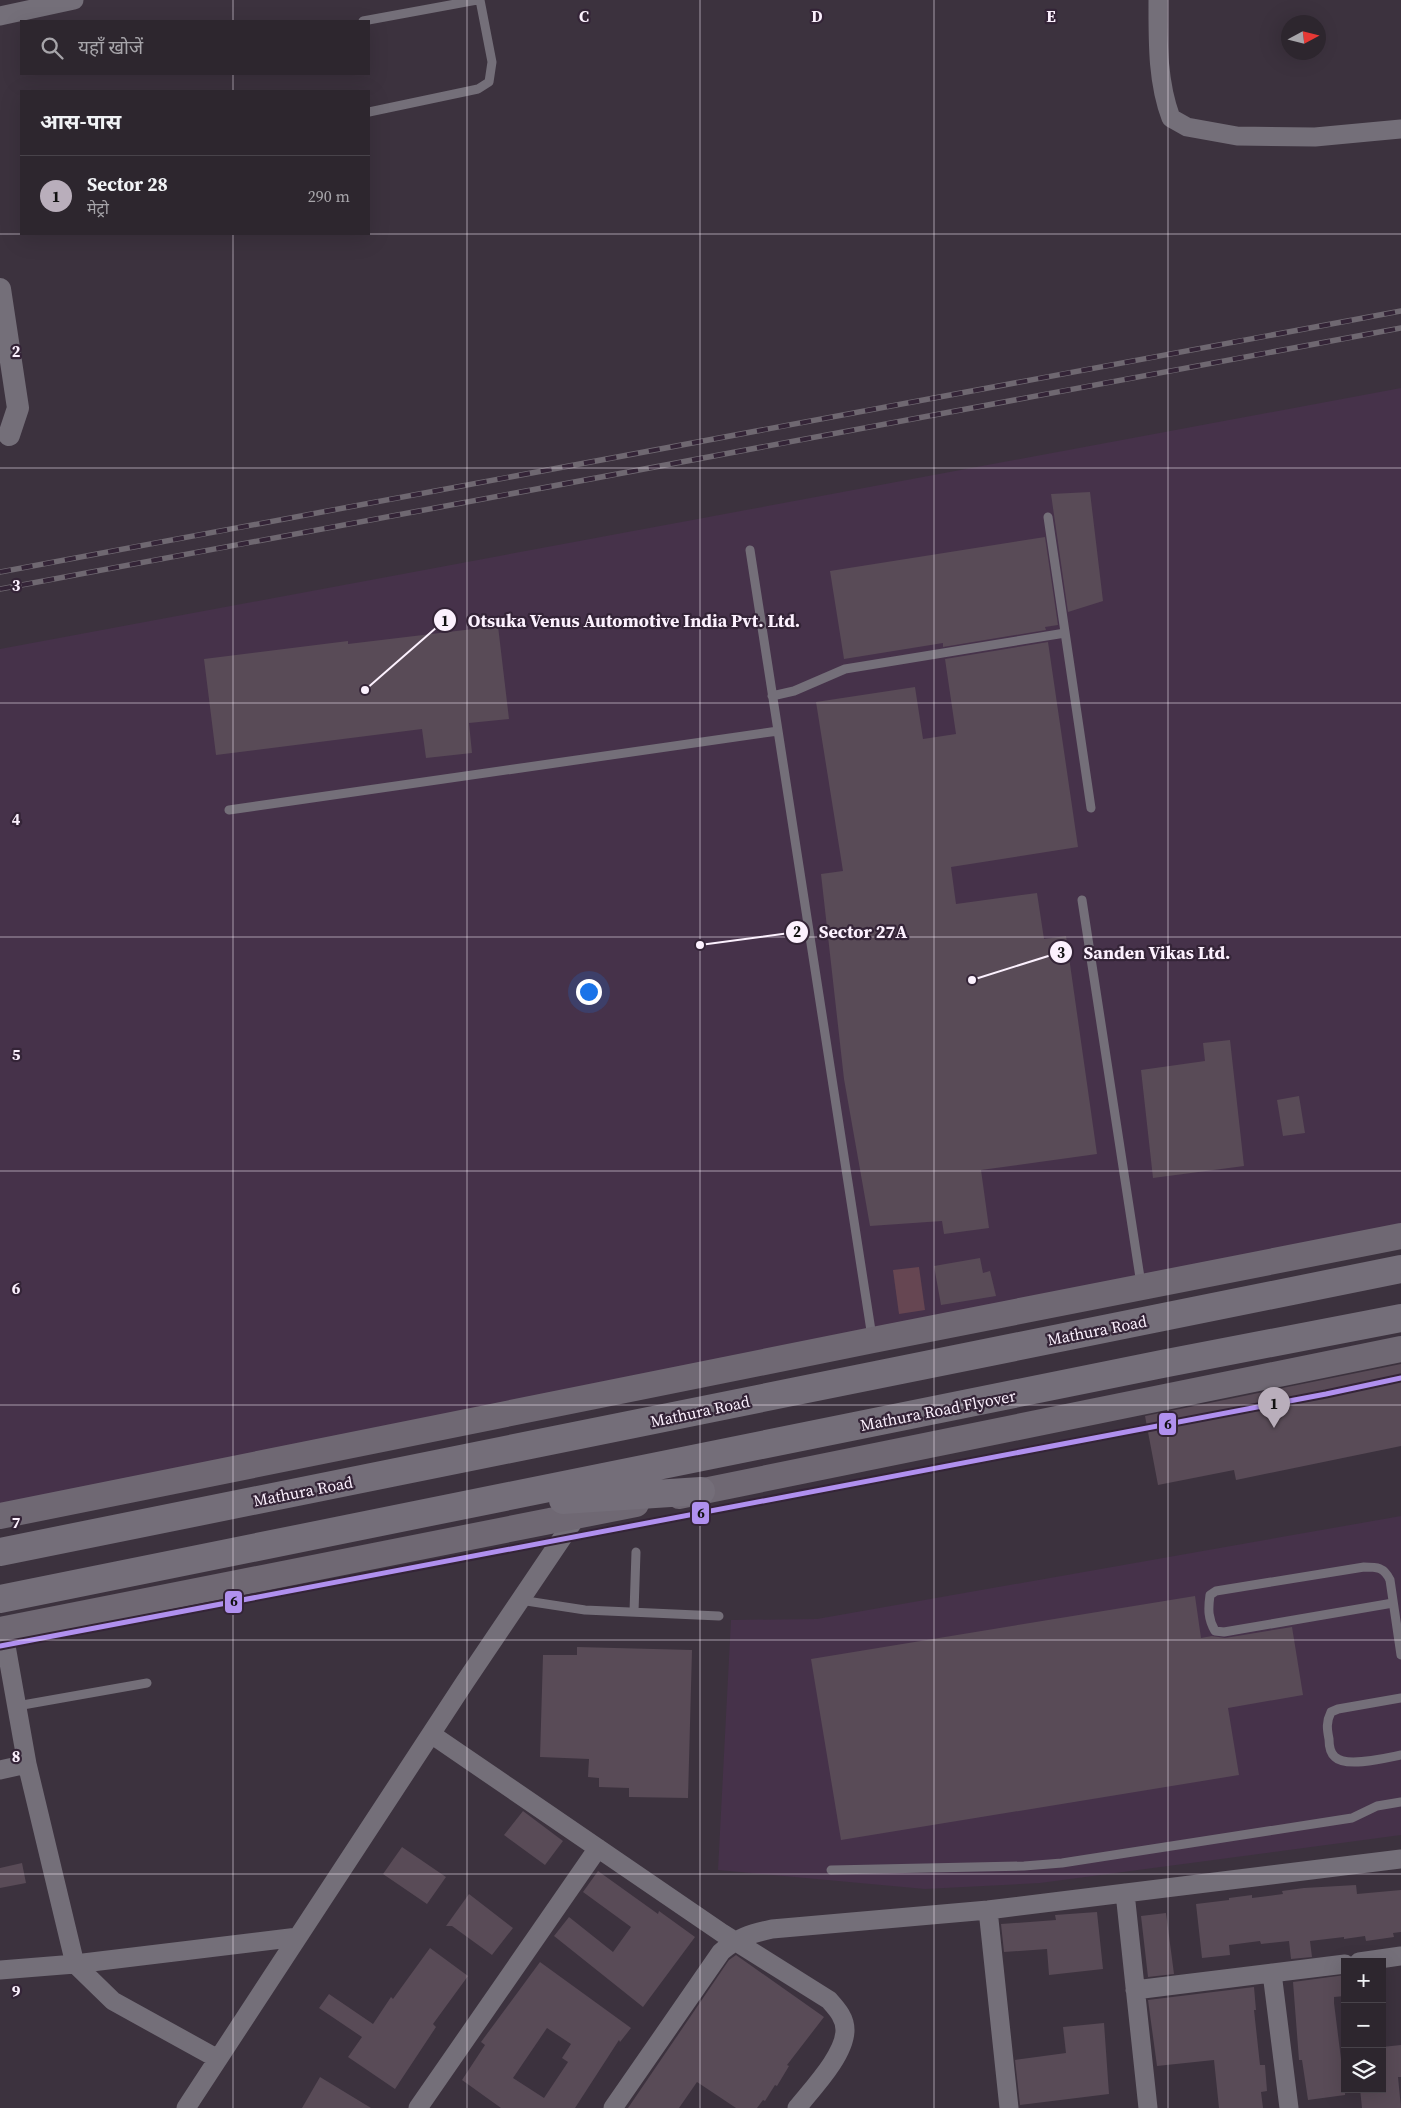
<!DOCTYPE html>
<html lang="hi">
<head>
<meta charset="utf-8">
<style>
  body { margin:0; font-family:"Source Serif 4","Noto Sans Devanagari",serif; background:#352e36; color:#f1f3f6 }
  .controls { position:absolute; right:15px; bottom:15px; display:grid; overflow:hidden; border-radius:0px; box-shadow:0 5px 20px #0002 }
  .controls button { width:45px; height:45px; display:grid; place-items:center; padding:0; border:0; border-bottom:1px solid #48434a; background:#2d262e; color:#f1f3f6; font:25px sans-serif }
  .compass { position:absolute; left:1281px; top:15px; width:45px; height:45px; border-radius:50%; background:#2d262e; box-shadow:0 5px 20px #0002; rotate:83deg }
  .you { position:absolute; left:588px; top:991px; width:18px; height:18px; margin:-12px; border:4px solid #fff; border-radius:50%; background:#1a73e8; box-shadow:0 0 0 8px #1a73e833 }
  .badge { display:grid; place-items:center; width:32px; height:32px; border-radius:50%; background:#b9aebb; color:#111; font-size:16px; font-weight:700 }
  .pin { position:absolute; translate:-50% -41px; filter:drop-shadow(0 1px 2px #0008) }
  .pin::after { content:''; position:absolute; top:26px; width:18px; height:15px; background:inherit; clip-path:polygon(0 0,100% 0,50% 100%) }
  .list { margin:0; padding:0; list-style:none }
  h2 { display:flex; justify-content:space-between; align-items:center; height:65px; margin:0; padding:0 20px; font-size:21px }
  h2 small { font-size:16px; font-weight:400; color:#a7a5aa }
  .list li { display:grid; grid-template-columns:32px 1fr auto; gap:15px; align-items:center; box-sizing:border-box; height:80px; padding:0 20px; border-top:1px solid #48434a }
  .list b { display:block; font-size:19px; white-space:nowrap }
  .list p { margin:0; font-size:16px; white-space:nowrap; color:#a7a5aa }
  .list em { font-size:16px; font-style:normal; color:#a7a5aa }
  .icon { flex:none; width:28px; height:28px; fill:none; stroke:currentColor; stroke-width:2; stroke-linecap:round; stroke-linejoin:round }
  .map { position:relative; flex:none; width:1401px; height:2108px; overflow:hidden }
  .search { position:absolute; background:#2d262e; box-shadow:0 5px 20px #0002; left:20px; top:20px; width:350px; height:55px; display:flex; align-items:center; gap:12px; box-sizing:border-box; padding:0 18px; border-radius:0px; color:#a7a5aa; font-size:19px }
  .panel { position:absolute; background:#2d262e; box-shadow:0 5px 20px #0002; left:20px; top:90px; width:350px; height:145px; border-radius:0px }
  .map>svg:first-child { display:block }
  .built { fill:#46324a }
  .green { fill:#664652 }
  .building { fill:#594b57; fill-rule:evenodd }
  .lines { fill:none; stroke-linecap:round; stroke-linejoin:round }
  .service { stroke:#746f79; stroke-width:9 }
  .minor { stroke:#746f79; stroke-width:19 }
  .tertiary { stroke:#746f79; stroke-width:22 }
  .secondary { stroke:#6f6873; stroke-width:26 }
  .trunk { stroke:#746e79; stroke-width:28 }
  .rail-casing { stroke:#6f6871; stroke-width:5.5 }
  .rail { stroke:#342437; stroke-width:4; stroke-dasharray:11; stroke-linecap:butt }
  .metro-1-casing { stroke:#342437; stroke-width:9 }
  .metro-1 { stroke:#b090ef; stroke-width:5 }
  .grid { fill:none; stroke:#fcf1fe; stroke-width:1; stroke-opacity:0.55 }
  .labels { text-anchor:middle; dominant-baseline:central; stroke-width:4.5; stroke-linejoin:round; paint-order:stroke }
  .street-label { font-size:16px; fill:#fcf1fe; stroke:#342437 }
  .grid-label { font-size:16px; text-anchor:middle; font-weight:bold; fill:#fcf1fe; stroke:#342437; stroke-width:4.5; stroke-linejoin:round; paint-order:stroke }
  .leader { fill:none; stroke:#fcf1fe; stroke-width:2 }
  .callout-dot { fill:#fcf1fe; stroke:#342437; stroke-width:2 }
  .mark-label { font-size:15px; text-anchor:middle; font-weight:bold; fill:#111 }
  .callout-label { font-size:18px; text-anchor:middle; font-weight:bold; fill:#fcf1fe; stroke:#342437; stroke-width:4.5; stroke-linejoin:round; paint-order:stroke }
  .line-badge { stroke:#342437; stroke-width:2 }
  .pale-badge-label { font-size:14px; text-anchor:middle; font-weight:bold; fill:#111 }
</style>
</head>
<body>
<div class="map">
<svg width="1401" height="2108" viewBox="0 0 1401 2108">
  <rect width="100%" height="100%" fill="#3c323e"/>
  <!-- built -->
  <path class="built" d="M 1401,388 L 1401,1242 L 0,1518 L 0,649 Z
    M 1401,1516 L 1401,1835 L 1040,1883 L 925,1889 L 718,1870 L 731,1620 L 817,1619 Z"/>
  <!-- green -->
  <path class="green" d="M 919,1267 L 925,1310 L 899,1314 L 893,1270 Z"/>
  <!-- building -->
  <path class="building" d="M 1090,492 L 1103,601 L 1068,612 L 1051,494 Z
    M 1045,537 L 1058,625 L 1045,627 L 1046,630 L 943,647 L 943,643 L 844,659 L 830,571 Z
    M 498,626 L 509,719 L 469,723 L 472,753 L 426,758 L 422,729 L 216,755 L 204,659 L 348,641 L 348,644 Z
    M 1048,642 L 1078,847 L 951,867 L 956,904 L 1037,893 L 1044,939 L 1066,936 L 1097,1154 L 981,1170 L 989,1228 L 944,1234 L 942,1221 L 870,1226 L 844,1079 L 821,874 L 843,871 L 816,702 L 915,687 L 923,739 L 956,734 L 945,659 Z
    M 1230,1040 L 1244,1166 L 1153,1178 L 1141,1070 L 1205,1061 L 1203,1043 Z
    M 1299,1096 L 1305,1133 L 1283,1136 L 1277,1100 Z
    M 980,1258 L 983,1273 L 990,1271 L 996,1296 L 941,1305 L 934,1266 Z
    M 1401,1364 L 1401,1446 L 1236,1480 L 1234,1470 L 1158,1485 L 1145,1416 Z
    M 1195,1596 L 1201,1638 L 1212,1636 L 1225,1638 L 1292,1627 L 1303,1695 L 1228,1708 L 1239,1775 L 841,1840 L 811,1659 Z
    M 577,1647 L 692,1650 L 688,1798 L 629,1797 L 629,1788 L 599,1787 L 599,1778 L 588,1777 L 589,1759 L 540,1757 L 543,1655 L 577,1655 Z
    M 523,1811 L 563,1841 L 545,1865 L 504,1835 Z
    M 402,1847 L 446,1877 L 427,1904 L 383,1874 Z
    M 22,1863 L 26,1883 L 0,1888 L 0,1868 Z
    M 598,1871 L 658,1914 L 659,1911 L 695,1937 L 643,2007 L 554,1936 L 569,1917 L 613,1952 L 631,1927 L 583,1892 Z
    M 1356,1885 L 1357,1894 L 1401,1890 L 1401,1932 L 1393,1933 L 1394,1937 L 1366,1941 L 1365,1936 L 1344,1939 L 1344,1937 L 1310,1941 L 1312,1957 L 1291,1959 L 1289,1941 L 1261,1944 L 1260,1941 L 1229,1945 L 1230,1955 L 1202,1958 L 1196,1904 L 1229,1900 L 1229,1898 L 1252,1895 L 1252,1898 L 1283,1894 L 1282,1891 L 1304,1888 Z
    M 469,1894 L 513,1928 L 492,1955 L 452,1926 L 446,1926 Z
    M 1097,1912 L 1103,1969 L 1049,1975 L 1047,1949 L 1004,1952 L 1001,1924 L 1056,1920 L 1055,1915 Z
    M 1166,1913 L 1174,1974 L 1148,1977 L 1141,1916 Z
    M 430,1948 L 468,1976 L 433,2024 L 436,2027 L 395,2089 L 348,2057 L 362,2037 L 319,2008 L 329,1994 L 373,2024 L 391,1997 L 393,1999 Z
    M 736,1955 L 824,2017 L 787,2065 L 789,2066 L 777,2086 L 775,2085 L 765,2101 L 763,2100 L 757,2108 L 736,2108 L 697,2082 L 679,2108 L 628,2108 L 729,1960 Z
    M 540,1962 L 631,2028 L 620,2042 L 619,2040 L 575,2108 L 501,2108 L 462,2080 L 485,2045 L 481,2042 ZM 547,2028 L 571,2044 L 562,2058 L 568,2062 L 544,2098 L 513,2078 Z
    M 1345,1975 L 1345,1996 L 1334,1997 L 1334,2003 L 1342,2067 L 1345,2067 L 1345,2095 L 1308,2100 L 1302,2060 L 1299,2060 L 1293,1982 Z
    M 1254,1987 L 1256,2010 L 1254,2010 L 1260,2065 L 1265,2065 L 1267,2091 L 1261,2092 L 1263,2108 L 1219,2108 L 1214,2060 L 1157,2066 L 1148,2000 Z
    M 1104,2023 L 1109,2094 L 1020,2105 L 1015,2060 L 1066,2053 L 1063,2027 Z
    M 1401,2045 L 1401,2077 L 1398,2077 L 1401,2108 L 1362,2108 L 1360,2089 L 1382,2089 L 1382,2047 Z
    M 320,2077 L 371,2108 L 302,2108 Z"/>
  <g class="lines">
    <!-- service -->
    <path class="service" d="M 363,21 L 477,0
      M 369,112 L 478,89 L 489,82 L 492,62 L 480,0
      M 1048,517 L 1091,808
      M 750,550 L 872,1337
      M 772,696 L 794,691 L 845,669 L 1065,633
      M 229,810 L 778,731
      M 1082,900 L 1141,1284
      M 520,1600 L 585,1610 L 719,1616
      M 1393,1603 L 1224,1632 L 1215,1631 C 1208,1619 1208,1609 1210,1595 L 1216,1591 L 1364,1567 C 1377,1567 1384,1567 1390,1580 L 1401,1655
      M 634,1612 L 636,1552
      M 1401,1698 L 1338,1709 L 1331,1712 C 1326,1722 1327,1729 1329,1739 C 1329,1745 1330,1753 1335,1757 C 1346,1768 1386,1758 1401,1755
      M 17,1706 L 147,1683
      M 831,1870 L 1024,1866 L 1062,1863 L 1352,1818 L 1377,1806 L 1401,1802"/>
    <!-- minor -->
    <path class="minor" d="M 1158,0 C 1158,40 1157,81 1171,118 L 1187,127 L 1237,136 L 1315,137 L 1401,129
      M 0,16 L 74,0
      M 3,1629 L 27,1764 L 75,1964 L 113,2001 L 218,2059
      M 431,1734 L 722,1933 L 829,2000 C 836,2008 845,2017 845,2030 C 845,2055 812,2089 797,2108
      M 0,1770 L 27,1764
      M 1125,1893 L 1148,2108
      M 988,1910 L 1009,2108
      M 1359,1962 L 1401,1956
      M 0,1970 L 75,1964 L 298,1937
      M 1272,1973 L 1289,2108
      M 1135,1990 L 1345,1964
      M 186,2108 L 465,1682 L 577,1516
      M 418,2108 L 598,1848
      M 613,2108 L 721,1952 C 738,1937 750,1934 772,1929 L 988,1910 L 1401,1859"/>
    <!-- tertiary -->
    <path class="tertiary" d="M 0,289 L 18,408 L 9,435"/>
    <!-- secondary -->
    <path class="secondary" d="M 679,1496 L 1401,1349
      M 0,1516 L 873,1340 L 1401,1236
      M 0,1630 L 636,1504"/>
    <!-- trunk -->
    <path class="trunk" d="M 563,1500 L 701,1491
      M 0,1552 L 1401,1269
      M 0,1599 L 1162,1364 L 1401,1318"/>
    <defs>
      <path id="rail" d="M 0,572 L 1401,311
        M 0,589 L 1401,328"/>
    </defs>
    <!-- rail casing -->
    <use href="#rail" class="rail-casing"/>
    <!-- rail -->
    <use href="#rail" class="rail"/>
    <defs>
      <path id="metro-1" d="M 0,1646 L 1326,1394 L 1401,1378"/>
    </defs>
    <!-- metro-1 casing -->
    <use href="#metro-1" class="metro-1-casing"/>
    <!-- metro-1 -->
    <use href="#metro-1" class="metro-1"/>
  </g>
  <!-- grid -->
  <path class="grid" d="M 233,0 L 233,21M 467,0 L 467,2108M 700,0 L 700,2108M 934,0 L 934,2108M 1168,0 L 1168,2108M 233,74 L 233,91M 0,234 L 1401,234M 233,234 L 233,2108M 0,468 L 1401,468M 0,703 L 1401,703M 0,937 L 1401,937M 0,1171 L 1401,1171M 0,1405 L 1401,1405M 0,1640 L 1401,1640M 0,1874 L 1401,1874"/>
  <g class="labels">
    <!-- street labels -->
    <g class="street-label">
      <text transform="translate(1097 1330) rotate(-11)">Mathura Road</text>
      <text transform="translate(938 1410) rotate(-11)">Mathura Road Flyover</text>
      <text transform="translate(700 1411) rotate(-12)">Mathura Road</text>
      <text transform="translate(303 1491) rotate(-11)">Mathura Road</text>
    </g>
  </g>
  <g class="grid-label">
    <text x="584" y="22">C</text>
    <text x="817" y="22">D</text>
    <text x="1051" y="22">E</text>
    <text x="16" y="357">2</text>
    <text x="16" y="591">3</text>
    <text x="16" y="825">4</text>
    <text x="16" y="1060">5</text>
    <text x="16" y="1294">6</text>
    <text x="16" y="1528">7</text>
    <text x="16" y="1762">8</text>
    <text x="16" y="1997">9</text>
  </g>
  <!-- callouts -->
  <path class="leader" d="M365 690L445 620M700 945L797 932M972 980L1061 952"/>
  <g class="callout-dot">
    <circle cx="365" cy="690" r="5"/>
    <circle cx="700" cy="945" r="5"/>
    <circle cx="972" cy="980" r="5"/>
    <circle cx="445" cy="620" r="12"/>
    <circle cx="797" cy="932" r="12"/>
    <circle cx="1061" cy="952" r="12"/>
  </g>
  <g class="mark-label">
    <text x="445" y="626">1</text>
    <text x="797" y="937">2</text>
    <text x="1061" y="958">3</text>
  </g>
  <g class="callout-label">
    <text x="634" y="627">Otsuka Venus Automotive India Pvt. Ltd.</text>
    <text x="863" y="938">Sector 27A</text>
    <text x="1157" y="959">Sanden Vikas Ltd.</text>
  </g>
  <g class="line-badge">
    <rect x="1158" y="1412" width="19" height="24" rx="5" fill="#b090ef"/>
    <rect x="691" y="1501" width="19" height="24" rx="5" fill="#b090ef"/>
    <rect x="224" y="1590" width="19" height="24" rx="5" fill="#b090ef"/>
  </g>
  <g class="pale-badge-label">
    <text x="1168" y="1429">6</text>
    <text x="701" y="1518">6</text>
    <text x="234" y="1606">6</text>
  </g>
</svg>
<div class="controls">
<button>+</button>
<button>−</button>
<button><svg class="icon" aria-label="layers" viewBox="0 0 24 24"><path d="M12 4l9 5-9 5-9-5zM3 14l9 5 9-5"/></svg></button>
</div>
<svg class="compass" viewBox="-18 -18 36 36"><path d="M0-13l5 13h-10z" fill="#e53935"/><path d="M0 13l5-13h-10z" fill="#a7a5aa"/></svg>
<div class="you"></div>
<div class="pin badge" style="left:1274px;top:1428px">1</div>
<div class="search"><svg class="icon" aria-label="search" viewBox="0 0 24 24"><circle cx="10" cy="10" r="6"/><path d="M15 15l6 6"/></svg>यहाँ खोजें</div>
<section class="panel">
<h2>आस-पास<small></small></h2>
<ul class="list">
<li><span class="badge">1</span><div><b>Sector 28</b><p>मेट्रो</p></div><em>290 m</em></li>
</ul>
</section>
</div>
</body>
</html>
